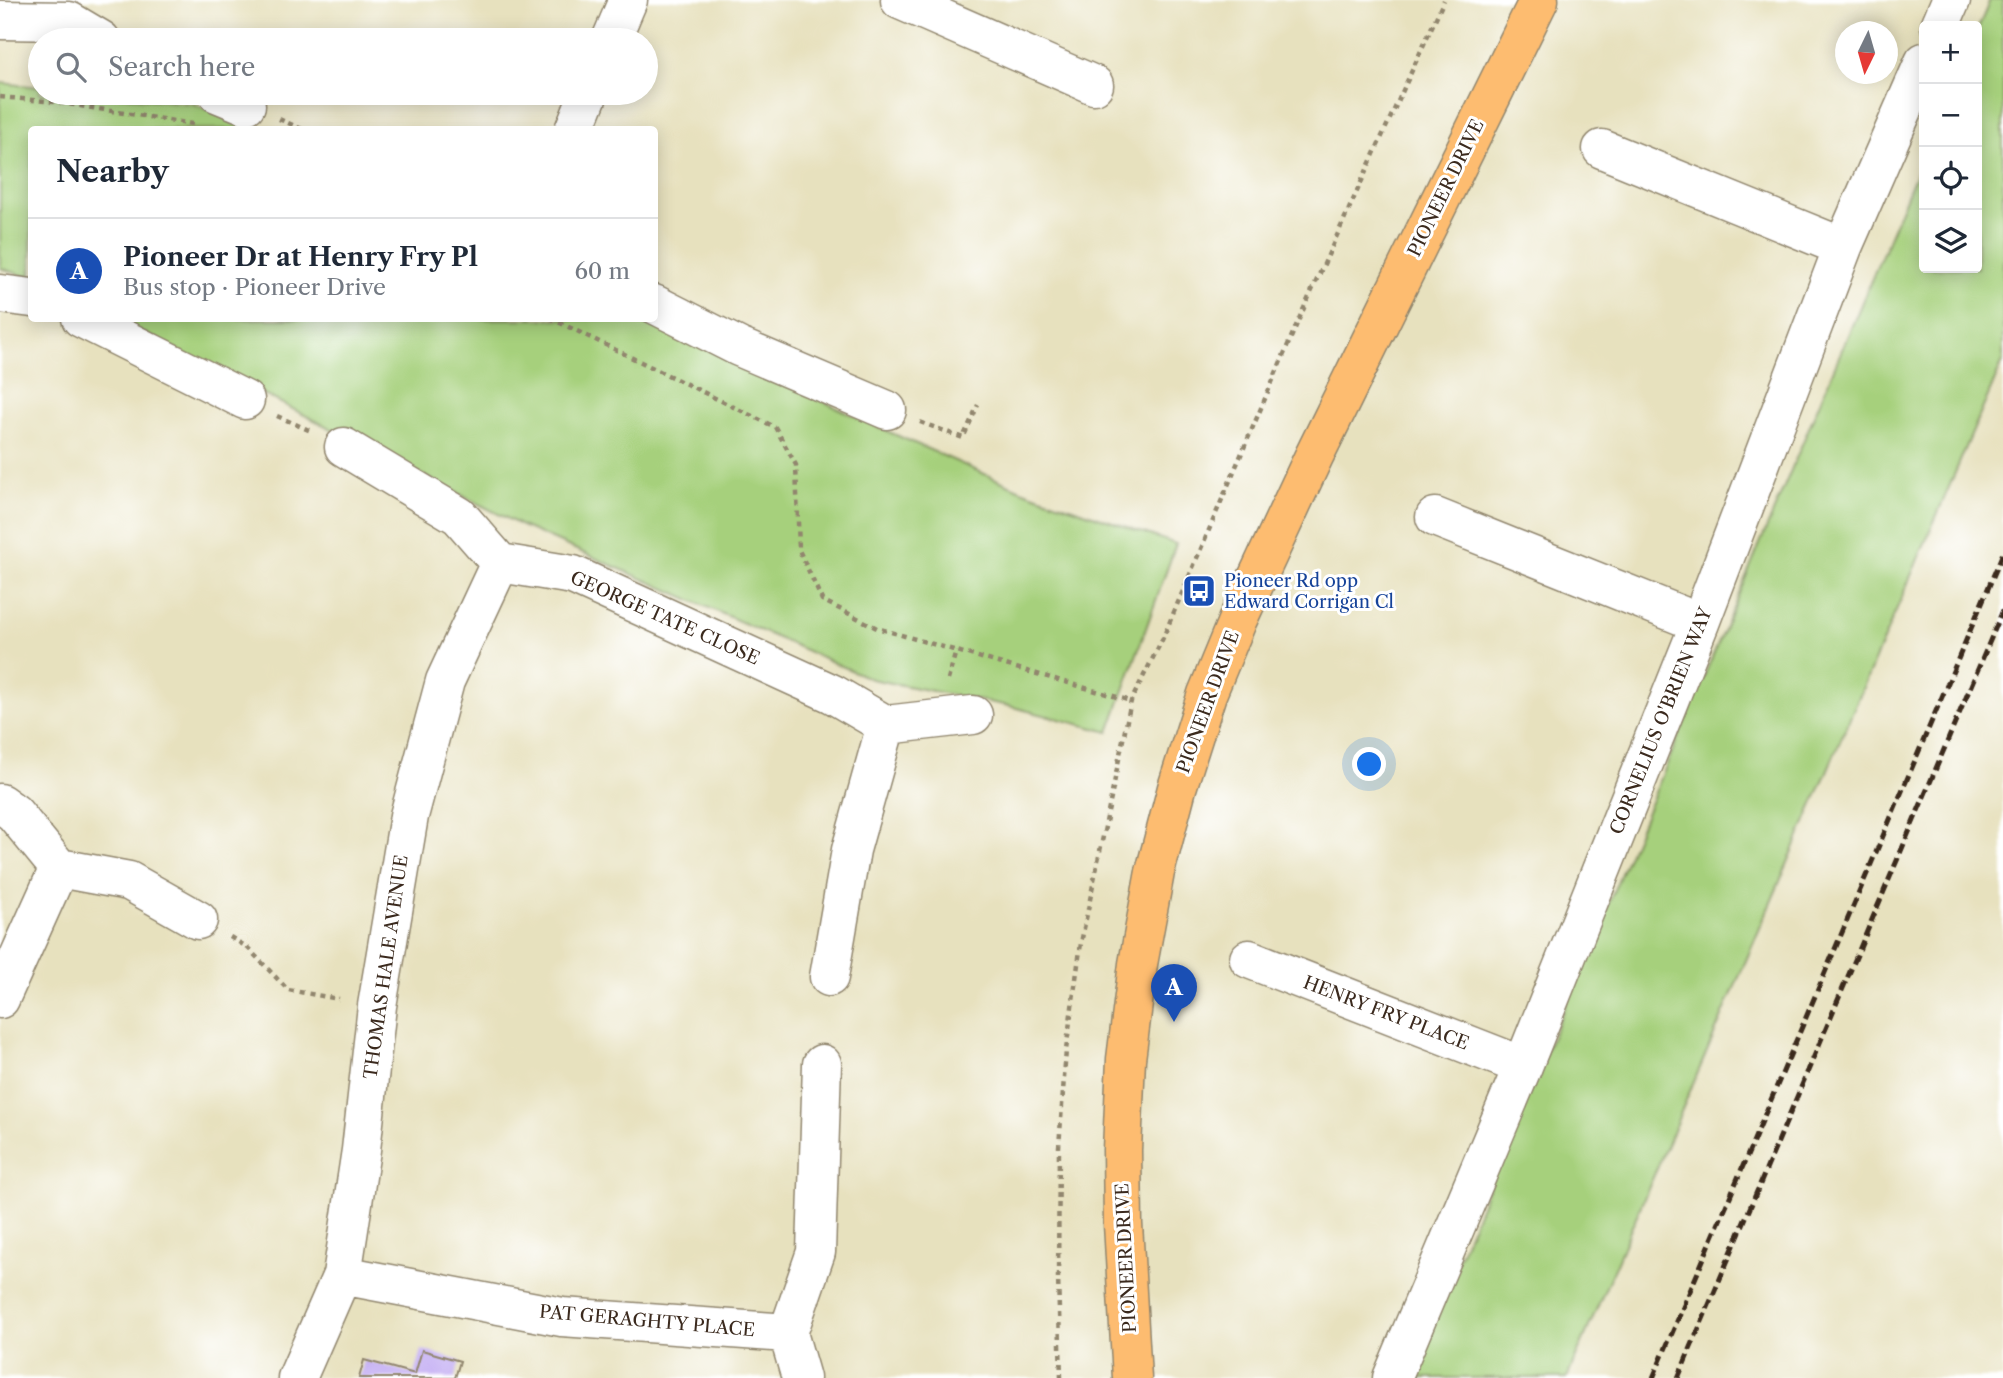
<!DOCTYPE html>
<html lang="en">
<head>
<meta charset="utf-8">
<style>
  body { margin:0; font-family:"Libre Caslon Text",serif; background:#f6f6f7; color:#1f2937 }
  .controls { position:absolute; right:21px; top:21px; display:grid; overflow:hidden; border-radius:7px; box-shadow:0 4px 18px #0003 }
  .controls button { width:63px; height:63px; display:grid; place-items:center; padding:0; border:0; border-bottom:2px solid #e0e1e3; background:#fff; color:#1f2937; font:35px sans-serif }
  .compass { position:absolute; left:1835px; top:21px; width:63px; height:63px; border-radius:50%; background:#fff; box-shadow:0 4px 18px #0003; rotate:185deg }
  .you { position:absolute; left:1370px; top:765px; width:24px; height:24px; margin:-18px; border:5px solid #fff; border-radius:50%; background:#1a73e8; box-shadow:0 0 0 10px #1a73e833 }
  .badge { display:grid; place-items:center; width:46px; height:46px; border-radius:50%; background:#111827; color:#fff; font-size:23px; font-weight:700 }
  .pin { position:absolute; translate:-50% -58px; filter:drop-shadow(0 2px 4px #0008) }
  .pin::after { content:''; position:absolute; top:37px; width:24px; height:21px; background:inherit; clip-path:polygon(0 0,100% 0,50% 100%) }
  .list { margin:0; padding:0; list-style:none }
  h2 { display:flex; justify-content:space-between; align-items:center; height:91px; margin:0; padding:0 28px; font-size:30px }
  h2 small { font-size:23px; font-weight:400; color:#747a83 }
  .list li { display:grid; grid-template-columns:46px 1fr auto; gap:21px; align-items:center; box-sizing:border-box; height:105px; padding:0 28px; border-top:2px solid #e0e1e3 }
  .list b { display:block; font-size:26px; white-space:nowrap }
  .list p { margin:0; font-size:23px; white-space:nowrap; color:#747a83 }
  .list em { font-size:23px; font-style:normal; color:#747a83 }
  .icon { flex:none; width:38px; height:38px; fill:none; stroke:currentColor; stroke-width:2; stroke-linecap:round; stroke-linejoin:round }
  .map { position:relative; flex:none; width:2003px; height:1378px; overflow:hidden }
  .search { position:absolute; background:#fff; box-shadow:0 4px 18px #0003; left:28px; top:28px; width:630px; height:77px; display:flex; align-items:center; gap:18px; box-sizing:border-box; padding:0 24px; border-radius:38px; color:#747a83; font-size:26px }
  .panel { position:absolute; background:#fff; box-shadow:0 4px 18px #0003; left:28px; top:126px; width:630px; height:196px; border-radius:7px }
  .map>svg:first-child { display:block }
  .green { fill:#a6d07b; stroke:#707d4c; stroke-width:2 }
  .building { fill:#c3adf3 }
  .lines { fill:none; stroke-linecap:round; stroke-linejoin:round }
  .minor-casing { stroke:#91866e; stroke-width:41 }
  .major-casing { stroke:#91866e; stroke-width:41 }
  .path { stroke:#91866e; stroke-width:4.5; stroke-dasharray:5 5; stroke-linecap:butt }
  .minor { stroke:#fff; stroke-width:38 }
  .major { stroke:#fdbc70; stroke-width:38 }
  .rail { stroke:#3b2a1e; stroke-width:5; stroke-dasharray:10 5; stroke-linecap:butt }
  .labels { text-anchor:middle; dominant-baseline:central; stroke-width:6; stroke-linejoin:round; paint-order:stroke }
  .street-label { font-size:18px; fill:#3b2a1e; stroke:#fff }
  .transit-label { font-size:18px; fill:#164399; stroke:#fff; text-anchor:start }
</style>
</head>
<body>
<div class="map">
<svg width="2003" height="1378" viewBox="0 0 2003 1378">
  <rect width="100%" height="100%" fill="#fff"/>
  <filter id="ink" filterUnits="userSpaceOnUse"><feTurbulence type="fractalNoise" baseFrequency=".0143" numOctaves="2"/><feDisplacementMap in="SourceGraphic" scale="14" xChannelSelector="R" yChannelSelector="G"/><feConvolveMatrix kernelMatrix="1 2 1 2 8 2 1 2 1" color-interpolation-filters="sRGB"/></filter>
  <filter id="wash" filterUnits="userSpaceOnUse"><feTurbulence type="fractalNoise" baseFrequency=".00686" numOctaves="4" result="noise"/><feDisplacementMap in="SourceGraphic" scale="28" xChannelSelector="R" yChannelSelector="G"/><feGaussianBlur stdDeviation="1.57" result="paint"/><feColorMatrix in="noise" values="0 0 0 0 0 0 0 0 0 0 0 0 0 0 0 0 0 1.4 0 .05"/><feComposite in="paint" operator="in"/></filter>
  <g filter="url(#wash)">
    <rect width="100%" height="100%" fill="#e7e1be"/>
    <!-- green -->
    <path class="green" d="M 1990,0 L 2003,0 L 2003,361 L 1567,1378 L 1408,1378 L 1924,155 L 1924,268 L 1977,268 L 1977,31 Z
      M 0,83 L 40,87 L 40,93 L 90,93 L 194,104 L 259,129 L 32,130 L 31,278 L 0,268 Z
      M 116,319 L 647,319 L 880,428 L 1021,490 L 1176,544 L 1109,732 L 1009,706 L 871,679 L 522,526 Z"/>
    <g id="blocks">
      <!-- building -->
      <path class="building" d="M 422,1350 L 460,1361 L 455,1378 L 359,1378 L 364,1360 L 415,1374 Z"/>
    </g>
  </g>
  <g filter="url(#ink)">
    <use href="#blocks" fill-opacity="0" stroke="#91866e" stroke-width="2"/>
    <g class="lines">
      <defs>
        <path id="minor" d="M 900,0 L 1094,85
          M 0,20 L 69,21 L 101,40
          M 1940,26 L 1951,0
          M 611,40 L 628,0
          M 217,93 L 246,105
          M 574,130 L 589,93
          M 1602,149 L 1843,247
          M 0,294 L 32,298
          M 654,304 L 739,347 L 887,410
          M 81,318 L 245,400
          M 344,447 L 459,516 L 500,563 L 573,575 L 833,694 L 886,725 L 973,715
          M 1435,517 L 1700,623
          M 0,803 L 14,813 L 59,868 L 129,881 L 198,920
          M 1249,959 L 1523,1066
          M 829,977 L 851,850 L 886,725
          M 0,999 L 59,868
          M 342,1275 L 562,1317 L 788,1333
          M 297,1378 L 342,1275 L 361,1150 L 377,1006 L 409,816 L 445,681 L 500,563
          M 801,1378 L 788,1333 L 816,1252 L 822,1064
          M 1392,1378 L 1523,1066 L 1700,623 L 1843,247 L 1924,62"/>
        <path id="major" d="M 1132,1378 L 1123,1224 L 1122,1150 L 1126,1059 L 1138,964 L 1155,872 L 1177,788 L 1207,694 L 1238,619 L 1314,456 L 1539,0"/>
      </defs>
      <!-- minor casing -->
      <use href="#minor" class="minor-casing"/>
      <!-- major casing -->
      <use href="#major" class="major-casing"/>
      <!-- path -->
      <path class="path" d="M 0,97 L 55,102 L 193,124
        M 279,119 L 304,130
        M 550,318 L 775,427 L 796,465 L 799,550 L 822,600 L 877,628 L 1131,701
        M 277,416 L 311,431
        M 920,422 L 963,438 L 978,405
        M 948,680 L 956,651
        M 230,937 L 247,947 L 288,990 L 339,999
        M 1061,1378 L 1058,1277 L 1059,1147 L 1066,1050 L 1081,943 L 1131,701 L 1162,640 L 1299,319 L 1444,0"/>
      <!-- minor -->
      <use href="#minor" class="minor"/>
      <!-- major -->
      <use href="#major" class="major"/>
      <!-- rail -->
      <path class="rail" d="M 1653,1378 L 2003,553
        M 1678,1378 L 2003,610"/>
    </g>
  </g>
  <!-- icons -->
  <defs>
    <symbol id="bus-square" viewBox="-11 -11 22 22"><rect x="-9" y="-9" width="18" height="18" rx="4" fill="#1a4fb4" stroke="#fff"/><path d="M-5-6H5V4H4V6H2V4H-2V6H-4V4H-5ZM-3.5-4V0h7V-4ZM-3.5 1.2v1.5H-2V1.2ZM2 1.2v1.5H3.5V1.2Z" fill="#fff"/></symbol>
  </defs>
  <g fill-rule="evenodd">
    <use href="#bus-square" x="1180" y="572" width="38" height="38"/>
  </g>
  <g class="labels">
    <!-- street labels -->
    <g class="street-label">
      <text transform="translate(1446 188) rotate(-64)">PIONEER DRIVE</text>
      <text transform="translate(665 618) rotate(24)">GEORGE TATE CLOSE</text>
      <text transform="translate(1208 702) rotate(-70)">PIONEER DRIVE</text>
      <text transform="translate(1661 721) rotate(-68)">CORNELIUS O'BRIEN WAY</text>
      <text transform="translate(386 967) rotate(-82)">THOMAS HALE AVENUE</text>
      <text transform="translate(1386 1013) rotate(21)">HENRY FRY PLACE</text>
      <text transform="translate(1126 1258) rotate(-93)">PIONEER DRIVE</text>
      <text transform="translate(647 1321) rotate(5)">PAT GERAGHTY PLACE</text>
    </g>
    <!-- transit labels -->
    <g class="transit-label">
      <text x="1224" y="581">Pioneer Rd opp<tspan x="1224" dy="21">Edward Corrigan Cl</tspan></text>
    </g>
  </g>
</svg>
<div class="controls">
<button>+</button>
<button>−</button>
<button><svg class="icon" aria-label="locate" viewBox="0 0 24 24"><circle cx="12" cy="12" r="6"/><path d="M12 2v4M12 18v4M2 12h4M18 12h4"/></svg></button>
<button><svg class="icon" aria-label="layers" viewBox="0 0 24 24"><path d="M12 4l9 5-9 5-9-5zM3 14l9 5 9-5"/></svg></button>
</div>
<svg class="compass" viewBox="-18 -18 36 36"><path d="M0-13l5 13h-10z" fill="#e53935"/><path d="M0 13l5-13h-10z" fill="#747a83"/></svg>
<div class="you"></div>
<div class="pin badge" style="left:1174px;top:1022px;background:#1a4fb4">A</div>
<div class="search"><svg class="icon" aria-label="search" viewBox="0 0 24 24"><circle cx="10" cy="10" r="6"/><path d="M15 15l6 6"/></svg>Search here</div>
<section class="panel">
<h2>Nearby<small></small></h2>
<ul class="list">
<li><span class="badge" style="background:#1a4fb4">A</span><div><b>Pioneer Dr at Henry Fry Pl</b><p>Bus stop · Pioneer Drive</p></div><em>60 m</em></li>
</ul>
</section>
</div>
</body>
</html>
